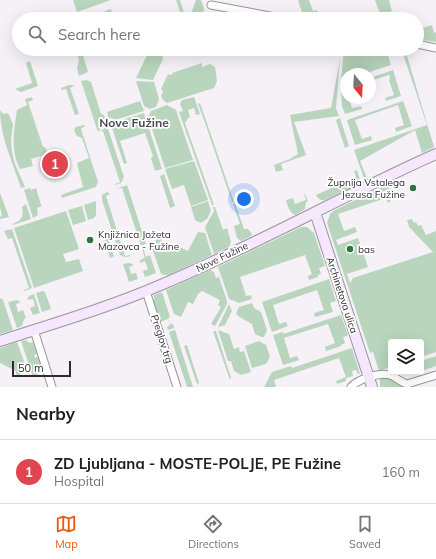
<!DOCTYPE html>
<html lang="en">
<head>
<meta charset="utf-8">
<style>
  body { margin:0; font-family:Mulish,sans-serif; background:#f6f6f6; color:#202124 }
  .controls { position:absolute; right:12px; bottom:12px; display:grid; overflow:hidden; border-radius:4px; box-shadow:0 4px 16px #0002 }
  .controls button { width:36px; height:36px; display:grid; place-items:center; padding:0; border:0; border-bottom:1px solid #e0e0e0; background:#fff; color:#202124; font:20px sans-serif }
  .compass { position:absolute; left:340px; top:68px; width:36px; height:36px; border-radius:50%; background:#fff; box-shadow:0 4px 16px #0002; rotate:162deg }
  .scale { position:absolute; left:12px; bottom:10px; width:59px; box-sizing:border-box; padding-left:4px; border:2px solid #2e2c2e; border-top:0; font-size:11px; line-height:14px; white-space:nowrap; color:#2e2c2e; -webkit-text-stroke:3px #fff; paint-order:stroke }
  .you { position:absolute; left:244px; top:199px; width:14px; height:14px; margin:-10px; border:3px solid #fff; border-radius:50%; background:#1a73e8; box-shadow:0 0 0 6px #1a73e833 }
  .badge { display:grid; place-items:center; width:26px; height:26px; border-radius:50%; background:#ea580c; color:#fff; font-size:13px; font-weight:700 }
  .pin { position:absolute; translate:-50% -50%; border:2px solid #fff; box-shadow:0 1px 4px #0006 }
  .list { margin:0; padding:0; list-style:none }
  h2 { display:flex; justify-content:space-between; align-items:center; height:52px; margin:0; padding:0 16px; font-size:17px }
  h2 small { font-size:13px; font-weight:400; color:#757577 }
  .list li { display:grid; grid-template-columns:26px 1fr auto; gap:12px; align-items:center; box-sizing:border-box; height:64px; padding:0 16px; border-top:1px solid #e0e0e0 }
  .list b { display:block; font-size:15px; white-space:nowrap }
  .list p { margin:0; font-size:13px; white-space:nowrap; color:#757577 }
  .list em { font-size:13px; font-style:normal; color:#757577 }
  .icon { flex:none; width:22px; height:22px; fill:none; stroke:currentColor; stroke-width:2; stroke-linecap:round; stroke-linejoin:round }
  .map { position:relative; flex:none; width:436px; height:387px; overflow:hidden }
  .search { position:absolute; background:#fff; box-shadow:0 4px 16px #0002; left:12px; right:12px; top:12px; height:44px; display:flex; align-items:center; gap:10px; box-sizing:border-box; padding:0 14px; border-radius:22px; color:#757577; font-size:15px }
  .sheet { height:116px; background:#fff }
  nav { display:flex; justify-content:space-around; align-items:center; box-sizing:border-box; height:56px; border-top:1px solid #e0e0e0; background:#fff; font-size:11px; color:#757577 }
  nav a { display:grid; justify-items:center; gap:2px }
  nav .on { color:#ea580c }
  .map>svg:first-child { display:block }
  .green { fill:#b9d5bd }
  .lines { fill:none; stroke-linecap:round; stroke-linejoin:round }
  .street-casing { stroke:#99959b; stroke-width:9 }
  .secondary-casing { stroke:#99959b; stroke-width:12 }
  .street { stroke:#fff; stroke-width:7 }
  .secondary { stroke:#f6e8fc; stroke-width:10 }
  .poi-dot { fill:#2f7540; stroke:#fff; stroke-width:1.5 }
  .labels { text-anchor:middle; dominant-baseline:central; stroke-width:3.5; stroke-linejoin:round; paint-order:stroke }
  .poi-label { font-size:10px; fill:#2e2c2e; stroke:#fff; text-anchor:start }
  .street-label { font-size:10px; fill:#2e2c2e; stroke:#fff }
  .quarter-label { font-size:12px; font-weight:bold; fill:#4b484d; stroke:#fff }
</style>
</head>
<body>
<div class="map">
<svg width="436" height="387" viewBox="0 0 436 387">
  <rect width="100%" height="100%" fill="#f5f1f7"/>
  <!-- green -->
  <path class="green" d="M 73,0 L 111,0 L 77,12 Z
    M 176,0 L 180,0 L 186,19 L 169,19 L 181,15 Z
    M 196,0 L 201,0 L 204,8 L 203,15 L 189,19 Z
    M 298,0 L 309,0 L 313,11 L 317,10 L 320,19 L 304,19 Z
    M 375,0 L 389,0 L 392,11 L 367,19 L 367,18 L 380,14 Z
    M 111,9 L 113,16 L 112,19 L 84,19 Z
    M 432,25 L 434,33 L 436,32 L 436,42 L 423,40 L 419,29 Z
    M 75,49 L 81,49 L 88,72 L 79,76 L 77,69 L 79,60 Z
    M 150,49 L 160,49 L 163,59 L 153,80 L 136,78 Z
    M 344,49 L 386,49 L 391,65 L 363,74 L 346,74 L 346,80 L 341,81 Z
    M 397,49 L 405,49 L 434,147 L 422,153 L 415,130 L 360,161 L 368,180 L 365,181 L 354,150 L 427,125 L 402,51 L 397,52 Z
    M 340,59 L 336,108 L 339,116 L 294,122 L 306,155 L 281,164 L 283,170 L 276,172 L 274,165 L 290,159 L 298,154 L 290,115 L 331,108 Z
    M 30,61 L 38,86 L 21,92 L 15,89 L 32,83 L 26,63 Z
    M 202,63 L 202,67 L 210,64 L 215,67 L 217,81 L 214,88 L 167,103 L 163,100 L 161,96 L 163,92 L 161,89 L 168,74 L 170,75 L 173,74 L 172,73 Z
    M 393,70 L 401,96 L 386,101 L 385,98 L 394,95 L 389,80 L 390,79 L 389,75 L 370,81 L 370,78 Z
    M 87,80 L 91,82 L 101,114 L 104,115 L 106,123 L 98,132 L 81,81 Z
    M 136,81 L 154,82 L 159,99 L 156,107 L 150,109 L 144,106 Z
    M 69,85 L 75,85 L 70,88 L 79,114 L 75,115 L 66,89 L 61,90 L 61,88 Z
    M 346,86 L 345,89 L 346,98 L 349,98 L 352,108 L 361,106 L 362,109 L 345,114 L 342,106 L 341,89 Z
    M 32,97 L 33,100 L 28,102 L 43,147 L 45,147 L 50,160 L 46,162 L 44,155 L 31,159 L 33,166 L 20,169 C 10,151 14,129 17,110 L 27,105 L 25,99 Z
    M 194,97 L 200,114 L 196,115 L 194,108 L 188,110 L 190,117 L 188,118 L 185,123 L 214,205 L 212,205 L 179,112 L 183,111 L 180,104 L 182,100 Z
    M 140,101 L 144,111 L 115,120 L 108,117 L 107,112 Z
    M 403,101 L 412,126 L 396,132 L 395,128 L 404,125 L 398,105 L 355,120 L 362,139 L 371,136 L 372,140 L 355,145 L 347,120 Z
    M 200,103 L 234,202 L 232,202 L 203,117 L 198,104 Z
    M 167,105 L 176,110 L 193,160 L 165,168 L 148,117 L 151,111 Z
    M 0,110 L 3,114 L 8,113 L 13,124 L 11,139 L 12,152 L 15,164 L 25,187 L 21,188 C 13,163 0,137 0,110 Z
    M 144,113 L 162,169 L 155,171 L 151,158 L 153,156 L 145,133 L 120,141 L 127,163 L 124,164 L 112,128 L 115,122 Z
    M 340,118 L 349,146 L 345,148 L 336,120 Z
    M 84,125 L 85,126 L 81,129 L 98,182 L 96,187 L 62,198 L 61,195 L 83,187 L 77,163 L 89,158 L 82,138 L 77,136 L 74,130 L 76,127 Z
    M 107,126 L 124,177 L 121,183 L 115,185 L 115,184 L 120,182 L 103,131 L 100,132 Z
    M 194,161 L 208,200 L 191,206 L 184,185 L 172,189 L 165,169 Z
    M 357,170 L 361,183 L 325,200 C 321,201 318,199 316,195 L 356,177 L 354,171 Z
    M 164,174 L 175,206 L 170,208 L 160,176 Z
    M 127,185 L 146,244 L 142,245 L 146,257 L 150,255 L 156,273 L 145,277 L 143,271 L 148,269 L 145,261 L 140,263 L 140,260 L 145,258 L 122,188 L 116,189 Z
    M 386,185 L 388,186 L 392,196 L 390,202 L 388,203 L 386,198 L 338,214 L 344,231 L 355,227 L 357,232 L 336,240 L 338,245 L 358,238 L 368,267 L 347,274 L 350,283 L 353,278 L 433,252 L 409,227 L 407,220 L 412,219 L 414,223 L 416,222 L 418,226 L 421,225 L 426,235 L 436,231 L 436,352 L 421,357 L 421,342 L 391,342 L 391,367 L 379,371 L 373,352 L 370,353 L 327,223 L 330,214 L 335,210 Z
    M 30,188 L 31,190 L 36,188 L 41,205 L 42,206 L 37,208 L 38,215 L 33,218 L 24,190 Z
    M 107,192 L 110,194 L 106,196 L 125,256 L 130,255 L 131,256 L 125,257 L 120,255 L 102,200 L 102,195 Z
    M 0,193 L 9,217 L 0,219 L 0,217 L 2,215 L 0,208 Z
    M 304,194 L 305,194 L 308,201 L 306,202 L 305,209 L 295,215 C 289,212 288,206 286,200 L 293,198 L 295,204 L 306,200 Z
    M 96,201 L 96,215 L 94,218 L 88,220 L 84,205 Z
    M 208,201 L 211,211 L 207,219 L 201,223 L 195,220 L 191,207 Z
    M 235,203 L 244,229 L 248,229 L 252,234 L 251,236 L 241,241 L 237,238 L 234,226 L 240,224 L 233,204 Z
    M 26,204 L 31,219 L 13,225 L 13,224 C 22,220 24,216 22,207 Z
    M 82,206 L 86,221 L 73,225 L 68,210 Z
    M 213,207 L 215,207 L 223,230 L 227,228 L 231,242 L 229,247 L 214,254 L 205,227 L 214,211 Z
    M 66,211 L 79,249 L 63,254 L 66,262 L 79,259 L 83,271 L 34,288 L 14,228 Z
    M 101,219 L 114,256 L 110,258 L 104,238 L 107,237 Z
    M 301,227 L 307,227 L 314,233 L 325,266 L 319,268 L 321,274 L 318,275 L 318,277 L 309,280 L 308,276 L 312,274 L 305,255 L 240,277 L 246,296 L 251,295 L 252,299 L 239,303 L 229,299 L 218,267 Z
    M 12,229 L 32,288 L 24,291 L 24,290 L 29,288 L 12,238 L 8,239 L 4,231 Z
    M 198,232 L 205,233 L 212,255 L 169,275 L 165,275 L 161,274 L 152,248 L 158,236 L 162,238 L 161,241 L 172,246 L 173,244 L 188,251 Z
    M 129,263 L 134,265 L 129,267 L 131,274 L 136,273 L 138,279 L 129,282 L 123,264 Z
    M 210,270 L 214,272 L 216,278 L 219,277 L 227,301 L 227,304 L 215,326 L 211,324 L 221,307 L 218,305 L 220,300 L 202,291 L 198,294 L 193,304 L 188,302 L 181,317 L 174,314 L 166,290 Z
    M 329,279 L 336,301 L 330,303 L 333,312 L 315,317 L 314,313 L 324,310 L 317,290 L 273,305 L 279,324 L 286,322 L 288,326 L 272,332 L 262,302 Z
    M 43,291 L 45,292 L 51,309 L 42,312 L 36,293 Z
    M 162,292 L 170,317 L 168,318 L 170,324 L 173,324 L 174,328 L 168,330 L 167,327 L 170,325 L 168,319 L 160,322 L 154,304 L 154,295 Z
    M 34,294 L 40,313 L 33,315 L 30,308 L 35,306 L 33,299 L 27,300 L 29,296 Z
    M 0,298 L 3,300 L 13,330 L 0,334 Z
    M 17,300 L 21,302 L 16,304 L 18,312 L 23,310 L 26,318 L 24,319 L 22,326 L 17,328 L 8,302 Z
    M 252,303 L 254,308 L 261,312 L 267,330 L 264,337 L 261,337 L 255,334 L 252,324 L 238,316 L 236,313 L 239,307 Z
    M 229,304 L 232,311 L 225,325 L 218,327 Z
    M 341,315 L 348,335 L 343,337 L 345,343 L 341,345 L 341,346 L 326,351 L 325,347 L 335,343 L 328,324 L 284,338 L 290,358 L 297,356 L 299,360 L 283,365 L 273,335 L 283,332 L 283,334 Z
    M 175,330 L 193,387 L 187,387 L 169,332 Z
    M 218,330 L 229,334 L 234,349 L 239,347 L 240,352 L 244,351 L 251,372 L 241,375 L 234,371 L 231,361 L 228,361 Z
    M 213,331 L 216,331 L 231,378 L 230,380 Z
    M 25,340 L 30,343 L 33,342 L 37,354 L 34,355 L 35,358 L 38,357 L 41,366 L 36,368 L 38,375 L 33,377 L 21,341 Z
    M 259,341 L 266,345 L 270,357 L 266,364 L 252,368 L 245,346 Z
    M 17,342 L 25,364 L 19,376 L 16,374 L 16,371 L 0,363 L 0,348 Z
    M 187,345 L 199,383 L 197,384 L 184,346 Z
    M 352,348 L 360,374 L 358,374 L 356,370 L 352,371 L 353,376 L 346,378 L 346,381 L 337,384 L 336,381 L 346,377 L 339,358 L 274,380 L 276,387 L 264,387 L 272,372 L 291,366 L 292,368 Z
    M 436,356 L 436,366 L 421,371 L 421,361 Z
    M 383,377 L 388,378 L 404,387 L 380,387 L 380,379 Z"/>
  <g class="lines">
    <defs>
      <path id="street" d="M 211,5 L 286,19
        M 417,44 L 436,48
        M 146,291 L 177,387
        M 34,330 L 52,387
        M 351,387 C 358,379 380,372 390,375 C 396,377 400,382 407,384 L 436,375"/>
      <path id="secondary" d="M 315,212 L 372,387
        M 0,341 C 55,323 110,307 163,284 C 256,245 344,195 436,154"/>
    </defs>
    <!-- street casing -->
    <use href="#street" class="street-casing"/>
    <!-- secondary casing -->
    <use href="#secondary" class="secondary-casing"/>
    <!-- street -->
    <use href="#street" class="street"/>
    <!-- secondary -->
    <use href="#secondary" class="secondary"/>
  </g>
  <!-- markers -->
  <g class="poi-dot">
    <circle cx="413" cy="188" r="4"/>
    <circle cx="90" cy="240" r="4"/>
    <circle cx="350" cy="249" r="4"/>
  </g>
  <g class="labels">
    <!-- poi labels -->
    <g class="poi-label">
      <text x="405" y="182" text-anchor="end">Župnija Vstalega<tspan x="405" dy="12">Jezusa Fužine</tspan></text>
      <text x="98" y="234">Knjižnica Jožeta<tspan x="98" dy="12">Mazovca - Fužine</tspan></text>
      <text x="358" y="249">bas</text>
    </g>
    <!-- street labels -->
    <g class="street-label">
      <text transform="translate(222 257) rotate(-26)">Nove Fužine</text>
      <text transform="translate(342 295) rotate(72)">Archinetova ulica</text>
      <text transform="translate(162 339) rotate(72)">Preglov trg</text>
    </g>
    <!-- quarter labels -->
    <g class="quarter-label">
      <text x="134" y="122">Nove Fužine</text>
    </g>
  </g>
</svg>
<div class="controls">
<button><svg class="icon" aria-label="layers" viewBox="0 0 24 24"><path d="M12 4l9 5-9 5-9-5zM3 14l9 5 9-5"/></svg></button>
</div>
<svg class="compass" viewBox="-18 -18 36 36"><path d="M0-13l5 13h-10z" fill="#e53935"/><path d="M0 13l5-13h-10z" fill="#757577"/></svg>
<div class="scale">50 m</div>
<div class="you"></div>
<div class="pin badge" style="left:55px;top:164px;background:#e0444e">1</div>
<div class="search"><svg class="icon" aria-label="search" viewBox="0 0 24 24"><circle cx="10" cy="10" r="6"/><path d="M15 15l6 6"/></svg>Search here</div>
</div>
<section class="sheet">
<h2>Nearby<small></small></h2>
<ul class="list">
<li><span class="badge" style="background:#e0444e">1</span><div><b>ZD Ljubljana - MOSTE-POLJE, PE Fužine</b><p>Hospital</p></div><em>160 m</em></li>
</ul>
</section>
<nav>
<a class="on"><svg class="icon" aria-label="map" viewBox="0 0 24 24"><path d="M3 6l6-2 6 2 6-2v14l-6 2-6-2-6 2zM9 4v14M15 6v14"/></svg>Map</a>
<a><svg class="icon" aria-label="directions" viewBox="0 0 24 24"><path d="M12 3l9 9-9 9-9-9zM9 14v-3h6M13 9l2 2-2 2"/></svg>Directions</a>
<a><svg class="icon" aria-label="saved" viewBox="0 0 24 24"><path d="M7 4h10v16l-5-4-5 4z"/></svg>Saved</a>
</nav>
</body>
</html>
